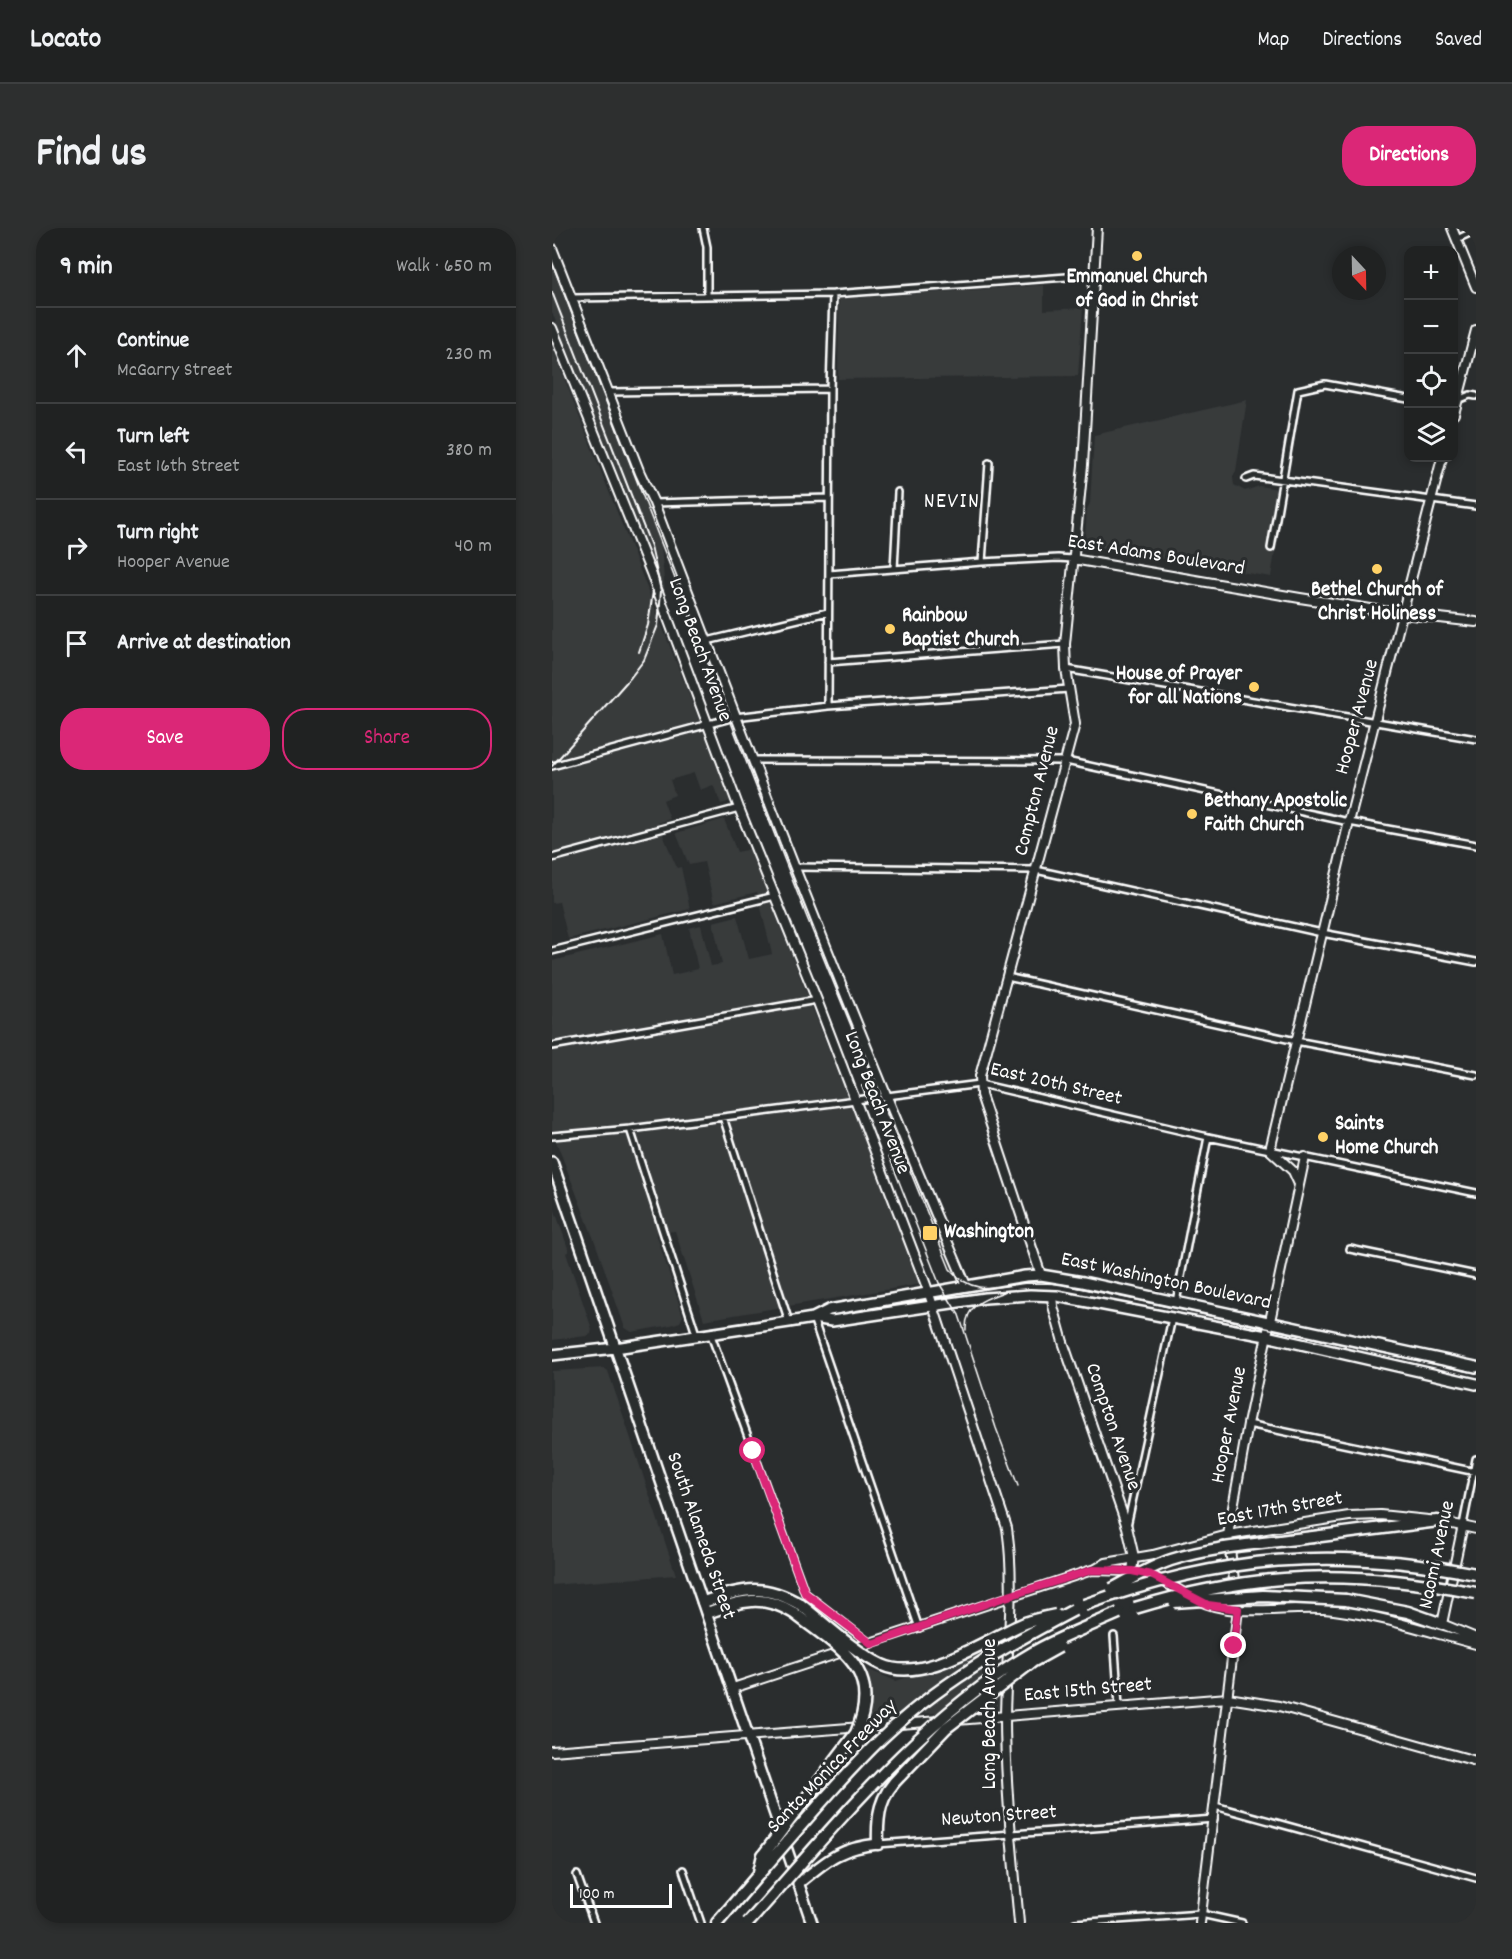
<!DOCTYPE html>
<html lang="en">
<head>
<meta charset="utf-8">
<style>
  body { margin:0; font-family:Dekko,sans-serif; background:#2d2f2f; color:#f1f3f6 }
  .controls { position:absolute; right:18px; top:18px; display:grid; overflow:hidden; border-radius:12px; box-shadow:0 3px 9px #0003 }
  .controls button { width:54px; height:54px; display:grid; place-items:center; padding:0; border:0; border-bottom:2px solid #3d3f40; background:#202222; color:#f1f3f6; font:30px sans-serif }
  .compass { position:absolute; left:780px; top:18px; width:54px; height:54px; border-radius:50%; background:#202222; box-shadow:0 3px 9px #0003; rotate:158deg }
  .scale { position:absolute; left:18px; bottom:15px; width:102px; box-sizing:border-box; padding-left:6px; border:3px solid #fff; border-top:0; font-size:16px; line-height:21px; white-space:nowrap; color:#fff; -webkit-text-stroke:4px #2a2d2e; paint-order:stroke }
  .stop { position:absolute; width:18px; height:18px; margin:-14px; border:4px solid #db2777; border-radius:50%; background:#fff }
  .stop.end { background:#db2777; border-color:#fff; box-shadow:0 2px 6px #0008 }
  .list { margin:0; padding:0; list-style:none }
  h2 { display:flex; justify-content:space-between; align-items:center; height:78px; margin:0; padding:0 24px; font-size:26px }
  h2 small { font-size:20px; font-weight:400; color:#a2a4a5 }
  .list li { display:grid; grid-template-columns:39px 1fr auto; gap:18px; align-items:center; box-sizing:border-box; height:96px; padding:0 24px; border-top:2px solid #3d3f40 }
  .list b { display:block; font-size:22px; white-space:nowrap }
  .list p { margin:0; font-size:20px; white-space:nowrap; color:#a2a4a5 }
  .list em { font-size:20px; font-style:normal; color:#a2a4a5 }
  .actions { display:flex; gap:12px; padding:18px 24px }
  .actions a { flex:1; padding:14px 0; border:2px solid #db2777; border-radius:24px; text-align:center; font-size:21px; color:#db2777 }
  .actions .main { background:#db2777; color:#fff }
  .icon { flex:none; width:33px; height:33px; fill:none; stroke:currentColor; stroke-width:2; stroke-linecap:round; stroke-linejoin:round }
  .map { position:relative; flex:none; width:924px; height:1695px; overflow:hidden; border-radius:24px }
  header { display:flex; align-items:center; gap:36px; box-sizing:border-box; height:84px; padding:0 30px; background:#202222; border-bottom:2px solid #3d3f40 }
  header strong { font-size:28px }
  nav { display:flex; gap:33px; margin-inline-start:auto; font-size:21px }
  .intro { display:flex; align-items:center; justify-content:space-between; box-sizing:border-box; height:144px; padding:0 36px }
  h1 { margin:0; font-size:42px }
  .button { padding:15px 27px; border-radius:24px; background:#db2777; color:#fff; font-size:21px; font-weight:700 }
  main { display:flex; gap:36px; padding:0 36px }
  aside { flex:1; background:#202222; border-radius:24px; box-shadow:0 3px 9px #0003 }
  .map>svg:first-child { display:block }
  .built { fill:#373a3b }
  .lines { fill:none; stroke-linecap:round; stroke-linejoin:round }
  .street-casing { stroke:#fff; stroke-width:10 }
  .secondary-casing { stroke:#fff; stroke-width:12 }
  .primary-casing { stroke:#fff; stroke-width:14 }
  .highway-casing { stroke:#fff; stroke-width:15 }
  .street { stroke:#2a2d2e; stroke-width:5 }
  .secondary { stroke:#2a2d2e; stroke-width:8 }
  .primary { stroke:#2a2d2e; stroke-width:9 }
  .highway { stroke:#2a2d2e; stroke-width:10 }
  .tram { stroke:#fff; stroke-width:1.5 }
  .rail { stroke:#fff; stroke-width:2 }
  .highway-bridge-casing { stroke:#fff; stroke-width:15; stroke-linecap:butt }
  .highway-bridge { stroke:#2a2d2e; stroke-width:10 }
  .route { stroke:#db2777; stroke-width:8 }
  .poi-dot { fill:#ffd166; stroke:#2a2d2e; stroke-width:2 }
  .labels { text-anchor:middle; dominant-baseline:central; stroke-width:6; stroke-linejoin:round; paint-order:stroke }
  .poi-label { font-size:21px; font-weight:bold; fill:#fff; stroke:#2a2d2e; text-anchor:start }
  .street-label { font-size:21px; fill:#fff; stroke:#2a2d2e }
  .neighbourhood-label { font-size:22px; letter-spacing:1.5px; fill:#fff; stroke:#2a2d2e }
</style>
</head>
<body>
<header>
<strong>Locato</strong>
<nav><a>Map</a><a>Directions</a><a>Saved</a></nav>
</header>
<div class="intro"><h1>Find us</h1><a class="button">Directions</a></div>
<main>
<aside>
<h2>9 min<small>Walk · 650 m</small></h2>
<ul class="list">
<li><svg class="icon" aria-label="ahead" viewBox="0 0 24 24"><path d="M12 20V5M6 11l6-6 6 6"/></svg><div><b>Continue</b><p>McGarry Street</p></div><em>230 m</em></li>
<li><svg class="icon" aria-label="left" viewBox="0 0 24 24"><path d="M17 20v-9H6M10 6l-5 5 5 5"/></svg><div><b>Turn left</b><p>East 16th Street</p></div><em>380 m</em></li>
<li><svg class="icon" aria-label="right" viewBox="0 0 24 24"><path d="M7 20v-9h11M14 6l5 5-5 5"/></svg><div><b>Turn right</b><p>Hooper Avenue</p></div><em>40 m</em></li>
<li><svg class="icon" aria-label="arrive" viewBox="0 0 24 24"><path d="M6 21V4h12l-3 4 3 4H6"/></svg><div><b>Arrive at destination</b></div></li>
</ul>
<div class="actions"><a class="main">Save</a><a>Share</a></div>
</aside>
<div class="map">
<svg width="924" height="1695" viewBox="0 0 924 1695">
  <rect width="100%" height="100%" fill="#2a2d2e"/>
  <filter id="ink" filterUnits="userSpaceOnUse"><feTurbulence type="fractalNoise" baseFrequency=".0167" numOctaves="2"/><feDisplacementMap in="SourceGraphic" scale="12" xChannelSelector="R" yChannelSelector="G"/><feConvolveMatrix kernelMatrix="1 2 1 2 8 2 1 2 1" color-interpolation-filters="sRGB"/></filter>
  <g filter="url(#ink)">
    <!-- built -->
    <path class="built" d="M 0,27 L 101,285 L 109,317 L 114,376 L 0,84 Z
      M 492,57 L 492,82 L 531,80 L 526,148 L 286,151 L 287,71 Z
      M 0,119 L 179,573 L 169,576 L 161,557 L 148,562 L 142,545 L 118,552 L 123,567 L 111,572 L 118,591 L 106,595 L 125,640 L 129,639 L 138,681 L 16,711 L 7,674 L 0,675 Z
      M 695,172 L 684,243 L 681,249 L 682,257 L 693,263 L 707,258 L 733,262 L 719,349 L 539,319 L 533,309 L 535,281 L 538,275 L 542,207 Z
      M 172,591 L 185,624 L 198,621 L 369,1056 L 152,1092 L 123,1003 L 104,1005 L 131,1088 L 128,1094 L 119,1097 L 80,1104 L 73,1100 L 43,1014 L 0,903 L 0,733 L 111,706 L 120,747 L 146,741 L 137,700 L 149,697 L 159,738 L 170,736 L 161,694 L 185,688 L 197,731 L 220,726 L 205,664 L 162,675 L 152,634 L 137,637 L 124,605 Z
      M 0,974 L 17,1023 L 14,1025 L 40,1101 L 39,1106 L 35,1108 L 0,1112 Z
      M 52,1140 L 56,1143 L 71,1187 L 124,1347 L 0,1357 L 0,1143 Z
      M 441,1417 L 446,1481 L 318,1489 L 315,1441 L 344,1453 L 382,1440 Z"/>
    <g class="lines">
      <defs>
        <path id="street" d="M 151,0 L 155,19 L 155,68
          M 905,11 L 924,2
          M 20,70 L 281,66 L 542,47
          M 57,164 L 278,161
          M 906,172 L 918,167 L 924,168
          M 694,251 L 702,248 L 924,278
          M 102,275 L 277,270
          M 719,320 L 746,162 L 773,156 L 856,171
          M 430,334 L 437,235
          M 342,341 L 346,264
          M 277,346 L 430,334 L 506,330 L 521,331
          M 155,413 L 276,384
          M 276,434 L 513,416
          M 514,441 L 924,511
          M 276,478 L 278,161 L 281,66
          M 200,532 L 514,533 L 797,594 L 924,617
          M 0,538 L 183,489 L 276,478 L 517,461
          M 0,630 L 187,580
          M 243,639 L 484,642 L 770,705 L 924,734
          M 0,723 L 223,668
          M 455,749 L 744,813 L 924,847
          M 0,818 L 265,772
          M 171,889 L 237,1094
          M 78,901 L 145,1109
          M 0,908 L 78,901 L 428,856 L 656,909 L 924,965
          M 798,1021 L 924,1047
          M 624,1074 L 656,909
          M 261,1090 L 367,1400
          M 159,1107 L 253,1365 L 319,1416
          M 696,1196 L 924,1244
          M 911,1297 L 924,1231
          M 575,1298 L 620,1090
          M 562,1408 L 567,1478
          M 663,1578 L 924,1650
          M 326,1616 L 662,1591
          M 131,1642 L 149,1695
          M 25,1647 L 42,1695
          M 523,1695 L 649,1686 L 690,1695"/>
        <path id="secondary" d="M 900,0 L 924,59
          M 0,20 L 88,245 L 102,275 C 202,537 303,799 414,1057
          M 0,100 L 99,345 L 187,580 L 265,772 L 374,1057 L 455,1300 C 464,1362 454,1426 453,1488 C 453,1557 461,1627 467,1695
          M 902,186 L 924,102
          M 521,331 L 748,370 L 851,386 L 924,394
          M 746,954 L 741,943 L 718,922 L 795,602 L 890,230
          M 489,1047 L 429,867 L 428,848 L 523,496 L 514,441 L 513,416 L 531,237 L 545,0
          M 500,1068 L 501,1078 L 511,1114 L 575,1299 L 582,1329 L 580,1343
          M 911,1297 L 890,1396 L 924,1410
          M 542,1342 L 554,1335 L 601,1327 L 676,1307 L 797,1288 L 828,1287 L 886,1293 L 924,1301
          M 646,1372 C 684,1392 740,1376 782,1382 C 830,1388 877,1404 924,1416
          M 181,1460 L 540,1342 L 580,1343 L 599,1347 L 636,1367
          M 405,1492 L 676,1470 L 727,1478 L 924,1533
          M 0,1523 L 387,1493
          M 648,1695 L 686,1381 L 676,1307 L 696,1196 L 753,929"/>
        <path id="primary" d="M 0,934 L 260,1695
          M 261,1090 L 280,1093 L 433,1070 L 478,1067 L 505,1068 L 714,1108 L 924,1156
          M 0,1127 L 63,1120 L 237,1094 L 261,1090 L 277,1082 L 473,1048 L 489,1047 L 531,1054 L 924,1139
          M 246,1656 C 275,1632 287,1620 326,1616"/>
        <path id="highway" d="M 761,1309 L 886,1293
          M 794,1372 L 856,1384 L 890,1396
          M 151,1374 C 192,1361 210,1354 249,1377
          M 155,1385 C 189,1373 209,1365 242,1385
          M 326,1616 C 325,1587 327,1568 349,1547
          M 165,1695 L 207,1646"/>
      </defs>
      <!-- street casing -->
      <use href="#street" class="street-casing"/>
      <!-- secondary casing -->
      <use href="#secondary" class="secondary-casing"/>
      <!-- primary casing -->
      <use href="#primary" class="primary-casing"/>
      <!-- highway casing -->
      <use href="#highway" class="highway-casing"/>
      <!-- street -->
      <use href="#street" class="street"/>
      <!-- secondary -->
      <use href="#secondary" class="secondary"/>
      <!-- primary -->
      <use href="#primary" class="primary"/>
      <!-- highway -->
      <use href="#highway" class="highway"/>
      <!-- tram -->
      <path class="tram" d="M 0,35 L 254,687 L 398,1041 C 421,1069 445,1058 476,1055 C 487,1055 498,1055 509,1056 L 924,1145
        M 337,928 L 387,1055 L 407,1087 L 444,1200 L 466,1258
        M 414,1102 C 413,1077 432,1071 452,1064"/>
      <!-- rail -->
      <path class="rail" d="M 0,64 L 99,318 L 109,363 L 106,397 L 92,432 L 79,449 L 0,538
        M 87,424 L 96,397 L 101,363
        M 310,858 L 319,881"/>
      <defs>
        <path id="highway-bridge" d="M 560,1361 C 579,1351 598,1339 619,1332 C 662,1318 716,1315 761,1309
          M 622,1374 L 711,1368 L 794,1372
          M 249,1377 C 272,1395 304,1425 330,1437 C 372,1456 434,1411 473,1395 C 483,1391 494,1389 504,1387
          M 532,1377 C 669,1328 781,1318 924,1346
          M 583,1380 C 705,1343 799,1341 924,1365
          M 349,1547 L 394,1500 L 480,1434 L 507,1419
          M 207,1644 L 211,1627 L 304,1505 C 332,1441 287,1420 242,1385
          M 207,1646 C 247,1600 286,1553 329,1511 C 385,1457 453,1418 522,1382
          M 196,1695 C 283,1598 366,1492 480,1425 C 507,1409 538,1398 567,1385"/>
      </defs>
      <!-- highway-bridge casing -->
      <use href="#highway-bridge" class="highway-bridge-casing"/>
      <!-- highway-bridge -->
      <use href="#highway-bridge" class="highway-bridge"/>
    </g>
  </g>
  <g class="lines" filter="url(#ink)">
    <!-- route -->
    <path class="route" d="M 201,1223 L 253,1365 L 320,1416 L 447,1371 L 540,1342 L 580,1343 L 599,1347 L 656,1377 L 686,1381 L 682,1418"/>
  </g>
  <!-- markers -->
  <g class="poi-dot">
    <circle cx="585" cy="28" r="6"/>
    <circle cx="825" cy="341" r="6"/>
    <circle cx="338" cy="401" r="6"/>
    <circle cx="702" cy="459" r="6"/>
    <circle cx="640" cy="586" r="6"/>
    <circle cx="771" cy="909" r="6"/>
    <rect x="370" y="997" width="16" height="16" rx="3"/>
  </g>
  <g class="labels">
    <!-- poi labels -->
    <g class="poi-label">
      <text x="585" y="50" text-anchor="middle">Emmanuel Church<tspan x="585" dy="24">of God in Christ</tspan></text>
      <text x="825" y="363" text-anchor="middle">Bethel Church of<tspan x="825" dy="24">Christ Holiness</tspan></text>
      <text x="350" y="389">Rainbow<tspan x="350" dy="24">Baptist Church</tspan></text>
      <text x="690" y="447" text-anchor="end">House of Prayer<tspan x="690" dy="24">for all Nations</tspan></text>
      <text x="652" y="574">Bethany Apostolic<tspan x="652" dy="24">Faith Church</tspan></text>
      <text x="783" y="897">Saints<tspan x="783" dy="24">Home Church</tspan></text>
      <text x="392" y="1005">Washington</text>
    </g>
    <!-- street labels -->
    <g class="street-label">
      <text transform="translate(604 328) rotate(9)">East Adams Boulevard</text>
      <text transform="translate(147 422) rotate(70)">Long Beach Avenue</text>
      <text transform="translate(806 489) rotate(-75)">Hooper Avenue</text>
      <text transform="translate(486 563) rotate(-76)">Compton Avenue</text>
      <text transform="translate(504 857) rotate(13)">East 20th Street</text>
      <text transform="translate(324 875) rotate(69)">Long Beach Avenue</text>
      <text transform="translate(614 1054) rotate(12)">East Washington Boulevard</text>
      <text transform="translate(678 1197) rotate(-79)">Hooper Avenue</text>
      <text transform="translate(560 1199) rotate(71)">Compton Avenue</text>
      <text transform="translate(728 1282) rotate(-10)">East 17th Street</text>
      <text transform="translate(148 1308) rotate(71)">South Alameda Street</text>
      <text transform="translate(886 1327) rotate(-78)">Naomi Avenue</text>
      <text transform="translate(536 1463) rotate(-5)">East 15th Street</text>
      <text transform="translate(439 1486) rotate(-90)">Long Beach Avenue</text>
      <text transform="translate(281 1539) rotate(-46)">Santa Monica Freeway</text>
      <text transform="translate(447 1589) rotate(-4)">Newton Street</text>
    </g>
    <!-- neighbourhood labels -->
    <g class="neighbourhood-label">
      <text x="400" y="274">NEVIN</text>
    </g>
  </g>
</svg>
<div class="controls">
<button>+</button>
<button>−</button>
<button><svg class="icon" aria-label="locate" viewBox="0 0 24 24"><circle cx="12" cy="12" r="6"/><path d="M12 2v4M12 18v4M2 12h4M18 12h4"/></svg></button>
<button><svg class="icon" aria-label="layers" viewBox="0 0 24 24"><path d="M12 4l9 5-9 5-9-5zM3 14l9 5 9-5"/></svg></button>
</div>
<svg class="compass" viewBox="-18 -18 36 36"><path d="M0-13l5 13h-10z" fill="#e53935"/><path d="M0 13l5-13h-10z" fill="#a2a4a5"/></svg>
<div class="scale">100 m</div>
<div class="stop" style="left:201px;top:1223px"></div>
<div class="stop end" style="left:682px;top:1418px"></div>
</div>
</main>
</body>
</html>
